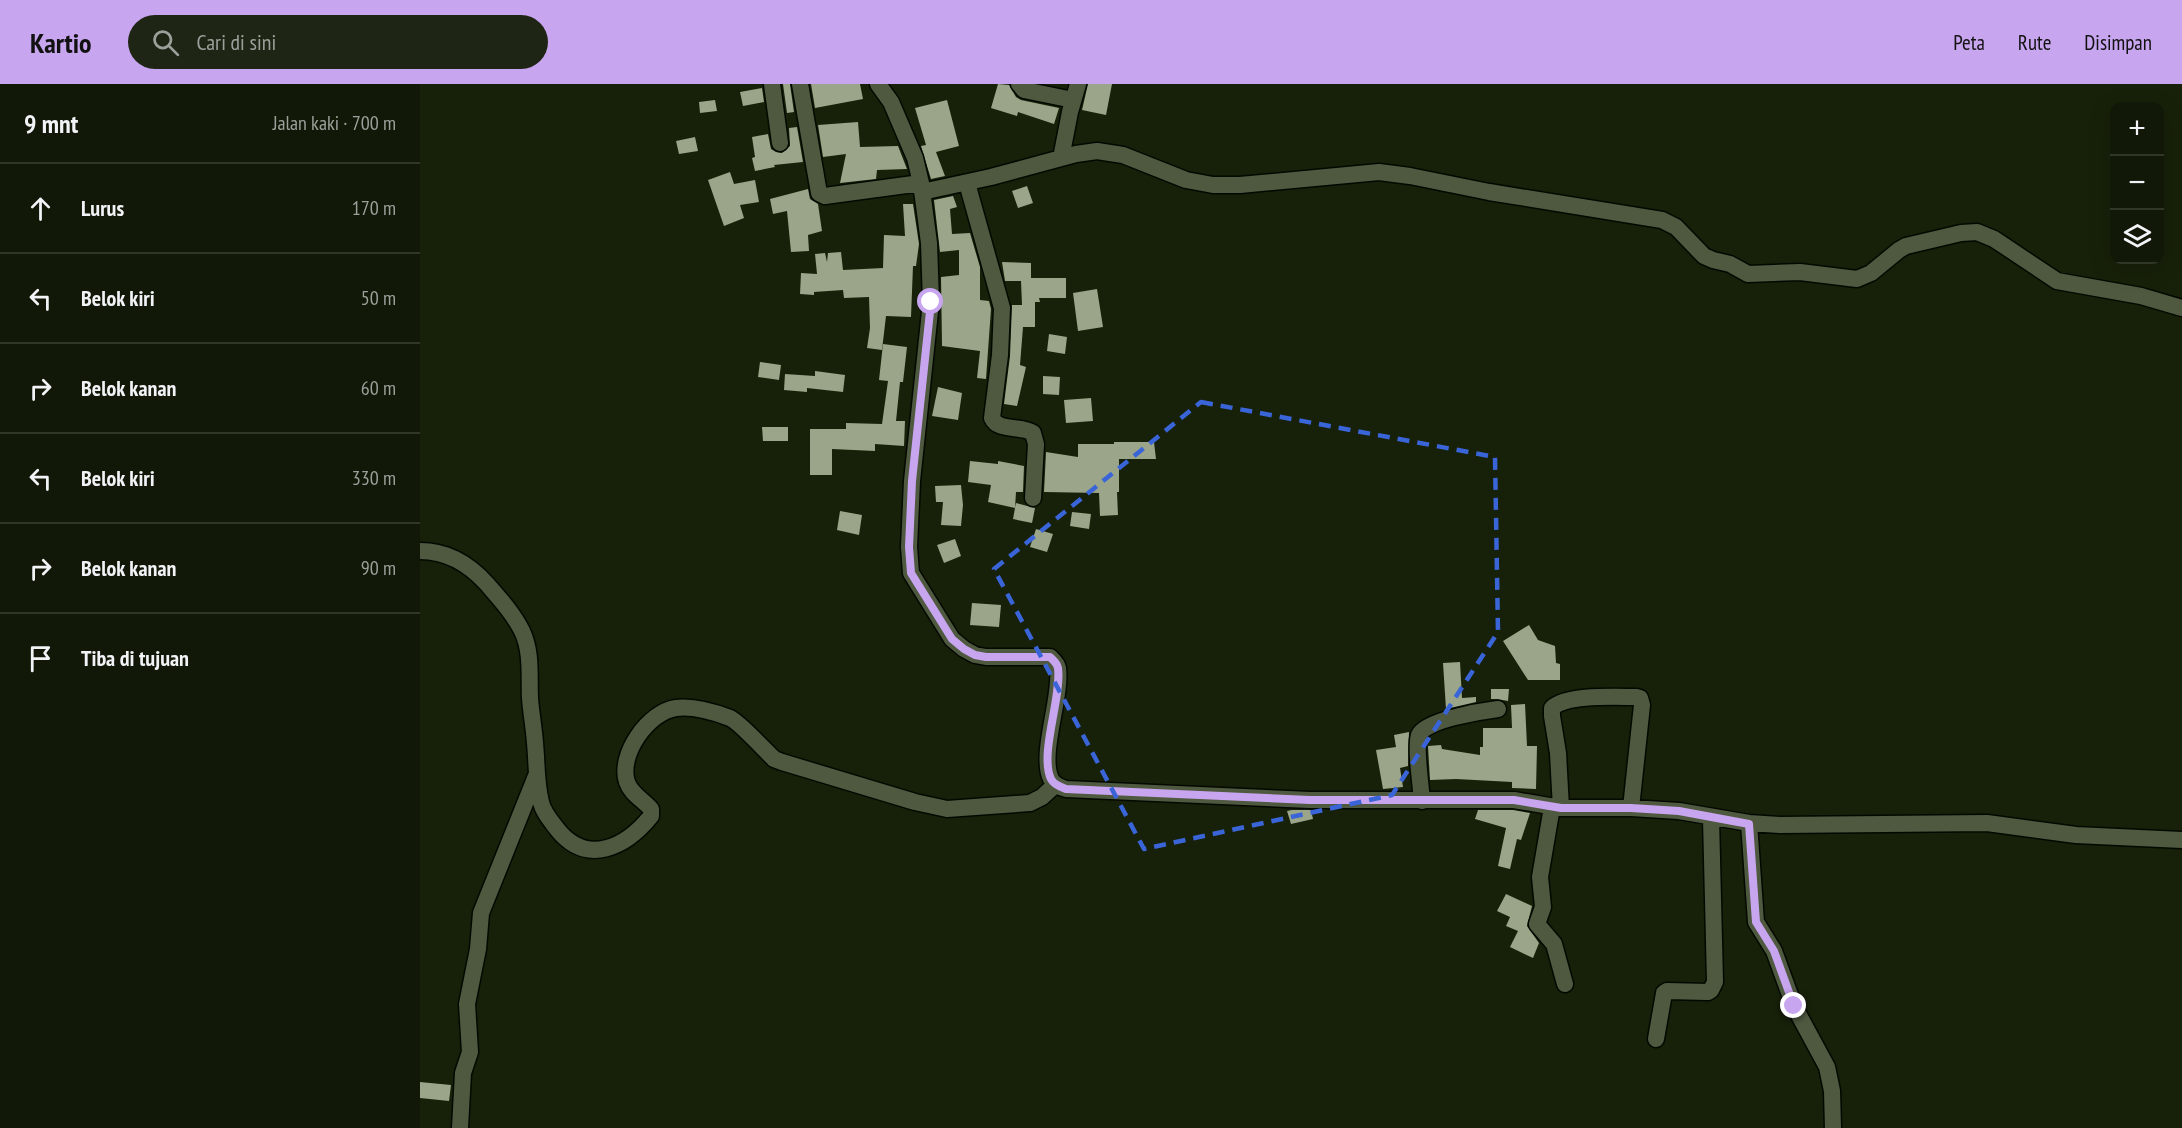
<!DOCTYPE html>
<html lang="id">
<head>
<meta charset="utf-8">
<style>
  body { margin:0; font-family:"PT Sans Narrow",sans-serif; background:#1e2515; color:#f1f3f6 }
  .controls { position:absolute; right:18px; top:18px; display:grid; overflow:hidden; border-radius:12px; box-shadow:0 6px 24px #0002 }
  .controls button { width:54px; height:54px; display:grid; place-items:center; padding:0; border:0; border-bottom:2px solid #303728; background:#111807; color:#f1f3f6; font:30px sans-serif }
  .stop { position:absolute; width:18px; height:18px; margin:-14px; border:4px solid #c8a5ef; border-radius:50%; background:#fff }
  .stop.end { background:#c8a5ef; border-color:#fff; box-shadow:0 2px 6px #0008 }
  .list { margin:0; padding:0; list-style:none }
  h2 { display:flex; justify-content:space-between; align-items:center; height:78px; margin:0; padding:0 24px; font-size:26px }
  h2 small { font-size:20px; font-weight:400; color:#9ca09b }
  .list li { display:grid; grid-template-columns:39px 1fr auto; gap:18px; align-items:center; box-sizing:border-box; height:90px; padding:0 24px; border-top:2px solid #303728 }
  .list b { display:block; font-size:22px; white-space:nowrap }
  .list em { font-size:20px; font-style:normal; color:#9ca09b }
  .icon { flex:none; width:33px; height:33px; fill:none; stroke:currentColor; stroke-width:2; stroke-linecap:round; stroke-linejoin:round }
  .map { position:relative; flex:none; width:1762px; height:1044px; overflow:hidden }
  header { display:flex; align-items:center; gap:36px; box-sizing:border-box; height:84px; padding:0 30px; background:#c8a5ef; color:#111 }
  header strong { font-size:28px }
  nav { display:flex; gap:33px; margin-inline-start:auto; font-size:21px }
  .search { width:420px; height:54px; background:#1e2515; display:flex; align-items:center; gap:15px; box-sizing:border-box; padding:0 21px; border-radius:33px; color:#9ca09b; font-size:22px }
  main { display:flex }
  aside { flex:1; background:#111807 }
  .map>svg:first-child { display:block }
  .building { fill:#9aa58a }
  .lines { fill:none; stroke-linecap:round; stroke-linejoin:round }
  .minor-casing { stroke:#040900; stroke-width:19 }
  .minor { stroke:#4f5940; stroke-width:16 }
  .route { stroke:#c8a5ef; stroke-width:8 }
  .marked { fill:none; stroke:#3a65d8; stroke-width:4.5; stroke-dasharray:12 8; stroke-linejoin:round }
</style>
</head>
<body>
<header>
<strong>Kartio</strong>
<div class="search"><svg class="icon" aria-label="search" viewBox="0 0 24 24"><circle cx="10" cy="10" r="6"/><path d="M15 15l6 6"/></svg>Cari di sini</div>
<nav><a>Peta</a><a>Rute</a><a>Disimpan</a></nav>
</header>
<main>
<aside>
<h2>9 mnt<small>Jalan kaki · 700 m</small></h2>
<ul class="list">
<li><svg class="icon" aria-label="ahead" viewBox="0 0 24 24"><path d="M12 20V5M6 11l6-6 6 6"/></svg><div><b>Lurus</b></div><em>170 m</em></li>
<li><svg class="icon" aria-label="left" viewBox="0 0 24 24"><path d="M17 20v-9H6M10 6l-5 5 5 5"/></svg><div><b>Belok kiri</b></div><em>50 m</em></li>
<li><svg class="icon" aria-label="right" viewBox="0 0 24 24"><path d="M7 20v-9h11M14 6l5 5-5 5"/></svg><div><b>Belok kanan</b></div><em>60 m</em></li>
<li><svg class="icon" aria-label="left" viewBox="0 0 24 24"><path d="M17 20v-9H6M10 6l-5 5 5 5"/></svg><div><b>Belok kiri</b></div><em>330 m</em></li>
<li><svg class="icon" aria-label="right" viewBox="0 0 24 24"><path d="M7 20v-9h11M14 6l5 5-5 5"/></svg><div><b>Belok kanan</b></div><em>90 m</em></li>
<li><svg class="icon" aria-label="arrive" viewBox="0 0 24 24"><path d="M6 21V4h12l-3 4 3 4H6"/></svg><div><b>Tiba di tujuan</b></div></li>
</ul>
</aside>
<div class="map">
<svg width="1762" height="1044" viewBox="0 0 1762 1044">
  <rect width="100%" height="100%" fill="#172009"/>
  <!-- building -->
  <path class="building" d="M 363,0 L 370,0 L 374,28 L 367,29 Z
    M 391,0 L 440,0 L 443,15 L 395,24 Z
    M 578,0 L 589,1 L 596,13 L 601,16 L 639,24 L 634,40 L 598,28 L 597,32 L 571,24 Z
    M 668,0 L 692,0 L 686,31 L 662,26 Z
    M 342,4 L 344,18 L 323,22 L 320,8 Z
    M 295,16 L 297,27 L 280,29 L 279,18 Z
    M 527,16 L 539,62 L 516,68 L 525,92 L 511,95 L 501,62 L 506,61 L 495,24 Z
    M 438,38 L 440,63 L 478,62 L 487,85 L 457,86 L 456,95 L 420,99 L 426,70 L 403,73 L 398,41 Z
    M 377,43 L 383,78 L 354,81 L 355,83 L 335,87 L 332,74 L 335,73 L 332,53 L 348,50 L 351,65 L 356,68 L 362,69 L 370,62 L 369,44 Z
    M 275,53 L 278,67 L 259,70 L 256,57 Z
    M 310,88 L 314,100 L 335,96 L 339,118 L 320,121 L 324,134 L 304,142 L 288,96 Z
    M 607,102 L 613,119 L 598,124 L 592,107 Z
    M 388,105 L 390,115 L 398,120 L 402,147 L 388,151 L 389,167 L 371,168 L 367,127 L 353,130 L 350,115 Z
    M 533,112 L 537,123 L 530,125 L 532,150 L 550,149 L 560,183 L 560,216 L 569,217 L 571,225 L 566,295 L 557,294 L 560,267 L 522,262 L 521,193 L 539,191 L 539,166 L 520,168 L 514,116 Z
    M 483,120 L 493,120 L 499,160 L 496,182 L 493,182 L 491,233 L 466,232 L 462,266 L 447,264 L 450,244 L 449,213 L 424,214 L 423,206 L 394,208 L 394,211 L 380,210 L 381,189 L 397,190 L 395,170 L 405,169 L 407,178 L 408,169 L 421,168 L 423,186 L 463,184 L 464,151 L 485,152 Z
    M 582,178 L 611,179 L 611,194 L 646,194 L 646,214 L 619,214 L 620,218 L 615,218 L 615,243 L 603,243 L 600,281 L 606,283 L 597,322 L 584,320 L 590,272 L 592,221 L 602,221 L 601,197 L 585,197 Z
    M 677,205 L 683,243 L 658,247 L 653,209 Z
    M 629,250 L 647,253 L 645,270 L 627,267 Z
    M 463,260 L 487,263 L 483,298 L 480,298 L 476,337 L 485,337 L 484,362 L 455,360 L 455,367 L 412,365 L 412,391 L 390,391 L 390,345 L 426,345 L 426,339 L 462,340 L 468,297 L 459,296 Z
    M 340,278 L 361,281 L 359,296 L 338,293 Z
    M 395,287 L 425,291 L 423,308 L 387,304 L 387,308 L 364,306 L 365,290 L 395,292 Z
    M 623,292 L 640,293 L 639,311 L 623,310 Z
    M 518,303 L 542,309 L 538,336 L 512,332 Z
    M 671,314 L 673,337 L 646,339 L 644,316 Z
    M 342,343 L 368,343 L 368,357 L 343,357 Z
    M 694,358 L 734,358 L 736,375 L 699,375 L 699,408 L 697,408 L 698,431 L 680,432 L 679,409 L 624,408 L 626,368 L 658,373 L 658,360 L 694,360 Z
    M 550,377 L 578,380 L 578,377 L 604,382 L 603,408 L 596,408 L 595,424 L 596,419 L 615,424 L 612,439 L 593,435 L 595,424 L 568,418 L 571,401 L 548,398 Z
    M 541,401 L 543,421 L 541,442 L 521,441 L 523,418 L 516,418 L 515,402 Z
    M 420,427 L 442,431 L 439,451 L 417,446 Z
    M 652,428 L 671,430 L 669,445 L 650,442 Z
    M 616,445 L 633,450 L 627,468 L 610,463 Z
    M 535,455 L 541,472 L 524,479 L 517,461 Z
    M 552,519 L 581,521 L 579,543 L 550,541 Z
    M 1109,541 L 1118,556 L 1135,562 L 1136,579 L 1140,580 L 1140,596 L 1108,596 L 1083,557 Z
    M 1040,578 L 1042,614 L 1056,613 L 1056,618 L 1026,625 L 1023,579 Z
    M 1071,605 L 1089,605 L 1088,617 L 1077,615 L 1071,615 Z
    M 1105,620 L 1107,662 L 1117,662 L 1116,705 L 1092,704 L 1092,698 L 1036,695 L 1010,696 L 1008,662 L 1021,661 L 1022,665 L 1060,671 L 1060,663 L 1063,663 L 1063,644 L 1092,644 L 1091,621 Z
    M 989,648 L 988,682 L 980,684 L 983,703 L 963,705 L 956,666 L 976,663 L 974,651 Z
    M 872,726 L 891,726 L 893,735 L 871,740 L 867,727 Z
    M 1058,726 L 1093,726 L 1110,729 L 1101,756 L 1097,755 L 1090,785 L 1078,782 L 1086,744 L 1055,735 Z
    M 1086,810 L 1112,822 L 1107,842 L 1119,859 L 1113,874 L 1090,863 L 1098,847 L 1086,842 L 1090,833 L 1077,827 Z
    M 0,998 L 31,1001 L 29,1017 L 0,1014 Z"/>
  <g class="lines">
    <defs>
      <path id="minor" d="M 352,0 L 360,59
        M 380,0 L 399,109 L 405,112 L 412,111 L 501,99
        M 458,0 L 471,18 L 495,74 L 501,99 L 509,159 L 511,218 L 492,397 L 489,463 L 491,489 L 532,555 L 544,565 L 555,571 L 566,573 L 630,573 C 633,576 637,579 638,584 C 642,613 619,670 631,695 C 634,701 640,703 646,705 L 890,716 L 1094,716 L 1141,724 L 1211,724 L 1259,727 L 1329,739 L 1360,741 L 1567,739 L 1656,751 L 1762,756
        M 599,0 L 604,6 L 653,16
        M 641,74 L 650,28 L 658,0
        M 547,99 L 582,224 L 580,271 L 572,334 C 578,348 602,341 613,349 L 616,360 L 613,414
        M 502,108 L 571,93 L 656,70 L 677,67 L 703,71 L 766,96 L 793,101 L 820,101 L 959,88 L 990,92 L 1069,108 L 1242,136 L 1256,143 L 1284,172 L 1293,176 L 1310,180 L 1328,190 L 1380,188 L 1437,195 L 1451,189 L 1479,166 L 1486,162 L 1541,149 L 1557,148 L 1574,155 L 1637,197 L 1721,212 L 1762,224
        M 0,467 C 27,467 49,480 67,500 C 80,515 93,529 102,547 C 112,568 109,591 110,614 C 111,629 114,644 115,659 C 117,679 116,699 121,718 C 123,728 131,737 137,745 C 167,783 206,763 231,732 L 231,725 C 222,715 211,710 207,698 C 198,671 228,628 256,624 C 273,622 294,628 310,634 C 318,637 346,667 354,675 L 362,678 L 495,718 L 527,725 L 610,719 L 622,713 L 635,701
        M 1002,717 C 1001,702 995,663 999,651 C 1005,636 1062,627 1078,625
        M 1132,723 L 1120,793 L 1123,823 L 1117,840 L 1134,860 L 1145,900
        M 1141,724 L 1138,669 L 1132,632 L 1132,624 C 1147,610 1196,613 1217,613 L 1220,614 L 1222,621 L 1211,724
        M 1329,739 L 1336,838 L 1354,867 L 1374,922 L 1407,983 L 1412,1007 L 1413,1044
        M 1236,955 L 1244,909 L 1247,907 L 1288,908 L 1291,906 L 1295,898 L 1291,734
        M 40,1044 L 43,989 L 50,968 L 47,920 L 58,865 L 61,829 L 116,692"/>
    </defs>
    <!-- minor casing -->
    <use href="#minor" class="minor-casing"/>
    <!-- minor -->
    <use href="#minor" class="minor"/>
  </g>
  <g class="lines">
    <!-- route -->
    <path class="route" d="M 511,218 L 492,397 L 489,463 L 491,489 L 532,555 L 544,565 L 555,571 L 566,573 L 630,573 C 633,576 637,579 638,584 C 642,613 619,670 631,695 C 634,701 641,703 646,705 L 890,716 L 1094,716 L 1141,724 L 1211,724 L 1259,727 L 1329,740 L 1336,838 L 1354,867 L 1374,922"/>
  </g>
  <!-- marked area -->
  <path class="marked" d="M 781,318 L 1075,373 L 1078,548 L 972,711 L 724,765 L 574,485 Z"/>
</svg>
<div class="controls">
<button>+</button>
<button>−</button>
<button><svg class="icon" aria-label="layers" viewBox="0 0 24 24"><path d="M12 4l9 5-9 5-9-5zM3 14l9 5 9-5"/></svg></button>
</div>
<div class="stop" style="left:511px;top:218px"></div>
<div class="stop end" style="left:1374px;top:922px"></div>
</div>
</main>
</body>
</html>
